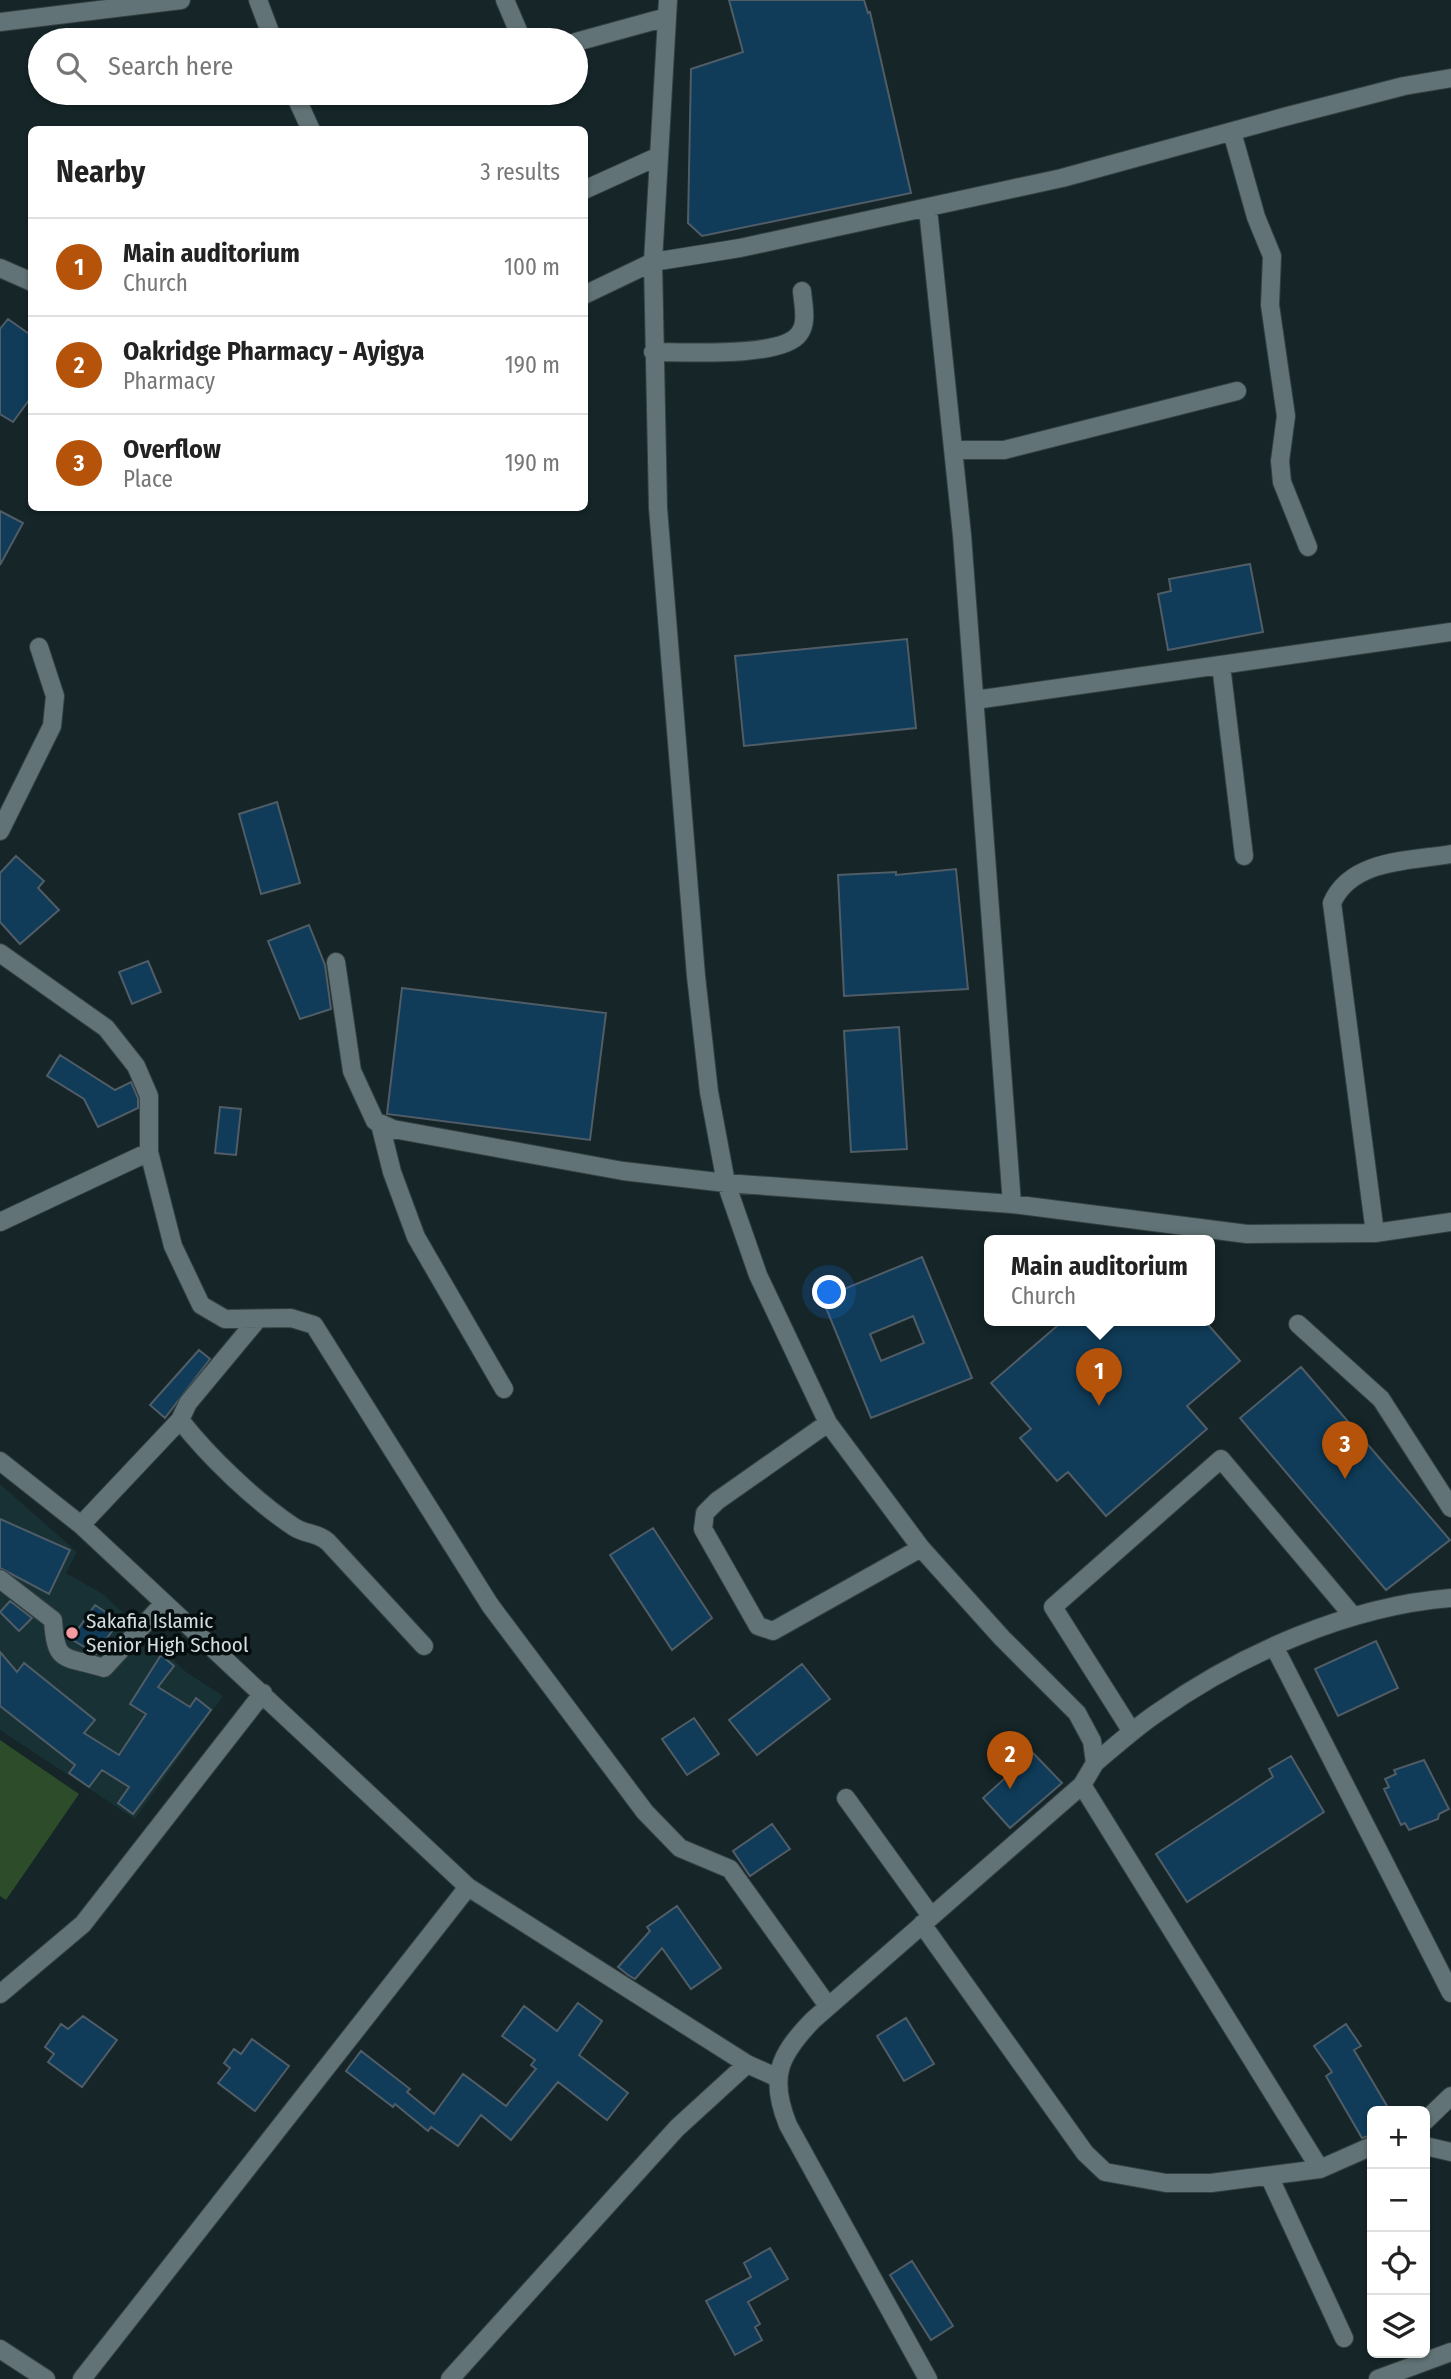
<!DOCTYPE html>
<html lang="en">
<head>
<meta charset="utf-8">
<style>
  body { margin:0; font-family:"Fira Sans Condensed",sans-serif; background:#f6f6f6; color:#222 }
  .controls { position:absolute; right:21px; bottom:21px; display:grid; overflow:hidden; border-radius:10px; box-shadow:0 2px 5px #0004 }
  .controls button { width:63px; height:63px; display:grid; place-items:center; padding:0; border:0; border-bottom:2px solid #e0e0e0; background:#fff; color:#222; font:35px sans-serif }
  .you { position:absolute; left:830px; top:1293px; width:24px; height:24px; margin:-18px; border:5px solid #fff; border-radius:50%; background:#1a73e8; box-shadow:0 0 0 10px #1a73e833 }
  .badge { display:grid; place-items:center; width:46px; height:46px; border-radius:50%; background:#b45309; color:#fff; font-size:23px; font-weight:700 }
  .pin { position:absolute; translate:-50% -58px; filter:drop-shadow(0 2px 4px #0008) }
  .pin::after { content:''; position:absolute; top:37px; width:24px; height:21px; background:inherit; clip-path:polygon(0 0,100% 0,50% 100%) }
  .popup { position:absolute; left:984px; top:1235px; width:231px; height:91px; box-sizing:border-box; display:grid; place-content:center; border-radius:10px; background:#fff; filter:drop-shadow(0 2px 5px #0005); font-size:23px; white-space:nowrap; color:#767676 }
  .popup b { font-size:26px; color:#222 }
  .popup::after { content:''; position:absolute; left:50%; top:100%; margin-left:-14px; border:14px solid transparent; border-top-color:#fff }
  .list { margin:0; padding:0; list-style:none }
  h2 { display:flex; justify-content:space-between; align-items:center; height:91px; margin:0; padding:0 28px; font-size:30px }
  h2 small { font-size:23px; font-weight:400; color:#767676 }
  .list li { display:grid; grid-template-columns:46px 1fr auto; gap:21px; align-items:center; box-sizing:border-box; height:98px; padding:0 28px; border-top:2px solid #e0e0e0 }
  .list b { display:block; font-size:26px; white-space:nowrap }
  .list p { margin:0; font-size:23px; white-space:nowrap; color:#767676 }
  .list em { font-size:23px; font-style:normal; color:#767676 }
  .icon { flex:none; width:38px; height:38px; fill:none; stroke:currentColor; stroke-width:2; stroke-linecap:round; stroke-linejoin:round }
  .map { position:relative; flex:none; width:1451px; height:2379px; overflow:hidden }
  .search { position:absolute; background:#fff; box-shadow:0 2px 5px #0004; left:28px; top:28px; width:560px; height:77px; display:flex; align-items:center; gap:18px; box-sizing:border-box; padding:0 24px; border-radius:38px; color:#767676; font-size:26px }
  .panel { position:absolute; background:#fff; box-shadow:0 2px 5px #0004; left:28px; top:126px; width:560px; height:385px; border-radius:10px }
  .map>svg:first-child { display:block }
  .built { fill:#183134 }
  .green { fill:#2c4c2a }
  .building { fill:#103c59; stroke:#505c66; stroke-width:2; fill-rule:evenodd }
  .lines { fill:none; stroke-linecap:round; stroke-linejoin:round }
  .minor-casing { stroke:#344041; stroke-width:20 }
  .minor { stroke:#617376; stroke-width:18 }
  .poi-dot { fill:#f49aa1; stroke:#060d0e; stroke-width:2.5 }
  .labels { text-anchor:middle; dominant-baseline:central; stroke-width:7; stroke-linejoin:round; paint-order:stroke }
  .poi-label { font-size:21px; fill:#d3ddde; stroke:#060d0e; text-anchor:start }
</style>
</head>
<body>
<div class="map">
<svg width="1451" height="2379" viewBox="0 0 1451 2379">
  <rect width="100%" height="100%" fill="#152528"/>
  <!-- built -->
  <path class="built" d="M 0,1484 L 77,1552 L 66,1573 L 103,1594 L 186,1672 L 223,1696 L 135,1819 L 0,1730 Z"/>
  <!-- green -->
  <path class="green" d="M 0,1740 L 79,1794 L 6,1900 L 0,1896 Z"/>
  <!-- building -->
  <path class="building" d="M 729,0 L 864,0 L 868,13 L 870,12 L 911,193 L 702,236 L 688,223 L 691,69 L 743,52 Z
    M 8,319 L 32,336 L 32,396 L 13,422 L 0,414 L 0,329 Z
    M 0,511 L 23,523 L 0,565 Z
    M 1250,564 L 1263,632 L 1168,650 L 1158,594 L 1171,591 L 1169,579 Z
    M 907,639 L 916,728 L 744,746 L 735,656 Z
    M 277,802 L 300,883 L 261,894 L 239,814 Z
    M 16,856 L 44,881 L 38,888 L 59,910 L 20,944 L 0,922 L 0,873 Z
    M 956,869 L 968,989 L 844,996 L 838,875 L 896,872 L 896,875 Z
    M 309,925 L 325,965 L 331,1009 L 300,1019 L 268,941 Z
    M 148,961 L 161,992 L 132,1004 L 119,972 Z
    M 402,988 L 606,1013 L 590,1140 L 387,1114 Z
    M 899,1027 L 907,1149 L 851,1152 L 844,1031 Z
    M 60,1055 L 115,1090 L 131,1082 L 138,1098 L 138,1108 L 98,1127 L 84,1099 L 47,1076 Z
    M 220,1107 L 241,1109 L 236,1155 L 215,1153 Z
    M 922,1257 L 972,1378 L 871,1418 L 822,1298 ZM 913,1316 L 924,1343 L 881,1361 L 870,1334 Z
    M 1064,1320 L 1204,1320 L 1240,1361 L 1187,1406 L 1207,1429 L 1106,1516 L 1068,1472 L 1057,1481 L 1020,1438 L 1031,1429 L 991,1383 Z
    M 199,1350 L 210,1359 L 165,1418 L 150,1405 Z
    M 1301,1367 L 1450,1540 L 1386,1590 L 1240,1418 Z
    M 0,1519 L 70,1550 L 49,1594 L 0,1568 Z
    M 653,1528 L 712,1618 L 672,1650 L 610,1555 Z
    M 10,1601 L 32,1618 L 19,1631 L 0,1612 Z
    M 95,1605 L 119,1621 L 96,1654 L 71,1639 Z
    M 1376,1641 L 1398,1688 L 1338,1716 L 1315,1669 Z
    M 0,1652 L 17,1672 L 24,1663 L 95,1720 L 84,1733 L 119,1755 L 146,1714 L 130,1704 L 161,1655 L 174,1666 L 158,1687 L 190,1707 L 196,1698 L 211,1710 L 133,1814 L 118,1803 L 129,1787 L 102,1770 L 89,1787 L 69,1773 L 75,1765 L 0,1706 Z
    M 802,1664 L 830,1699 L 757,1755 L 729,1720 Z
    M 694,1718 L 719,1754 L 687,1775 L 662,1739 Z
    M 1033,1753 L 1062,1783 L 1010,1828 L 983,1798 Z
    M 1291,1756 L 1324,1812 L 1187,1902 L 1156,1854 L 1273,1777 L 1269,1769 Z
    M 1424,1760 L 1449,1809 L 1439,1814 L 1438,1819 L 1409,1830 L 1405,1823 L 1401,1825 L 1384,1789 L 1389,1787 L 1385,1779 L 1396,1774 L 1394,1770 Z
    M 772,1824 L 790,1849 L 750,1876 L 733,1851 Z
    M 677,1906 L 721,1968 L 691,1989 L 662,1948 L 635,1979 L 628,1975 L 618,1967 L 650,1931 L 647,1927 Z
    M 578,2003 L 602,2021 L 579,2055 L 628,2093 L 607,2120 L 558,2082 L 511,2140 L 481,2115 L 458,2146 L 431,2127 L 428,2131 L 395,2104 L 393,2107 L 346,2071 L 361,2051 L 410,2089 L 407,2092 L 434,2114 L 463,2074 L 506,2106 L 536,2069 L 531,2065 L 535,2060 L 502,2036 L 524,2006 L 557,2031 Z
    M 83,2016 L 117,2040 L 82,2087 L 48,2062 L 54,2054 L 45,2047 L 61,2024 L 68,2029 Z
    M 906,2018 L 934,2064 L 904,2081 L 877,2036 Z
    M 1346,2024 L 1361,2046 L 1354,2050 L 1390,2111 L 1372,2111 L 1372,2135 L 1362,2138 L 1326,2076 L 1332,2072 L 1314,2046 Z
    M 252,2039 L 289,2066 L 255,2111 L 218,2083 L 230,2068 L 224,2063 L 234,2049 L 241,2054 Z
    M 770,2248 L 788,2279 L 748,2302 L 760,2324 L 755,2327 L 762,2340 L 735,2355 L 706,2301 L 751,2277 L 744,2263 Z
    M 912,2261 L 953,2326 L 931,2340 L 890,2275 Z"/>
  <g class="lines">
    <defs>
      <path id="minor" d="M 258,0 L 273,40
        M 505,0 L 522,40
        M 668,0 L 653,262 L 658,508 L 696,976 L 709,1092 L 726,1183 L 758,1275 L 828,1423 L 921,1548 L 1002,1638 L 1077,1713 L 1092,1741 L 1095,1763 L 1082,1785 L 813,2020 C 778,2056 769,2078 788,2125 L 928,2379
        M 0,22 L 181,0
        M 576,42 L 667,17
        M 294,93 L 311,130
        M 1232,132 L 1256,217 L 1272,256 L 1270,305 L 1286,416 L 1280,461 L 1282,482 L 1308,547
        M 584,190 L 659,156
        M 928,209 L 962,535 L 1012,1204
        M 0,268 L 32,282
        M 584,295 L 653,262 L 740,248 L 1062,178 L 1284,117 L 1404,86 L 1451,78
        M 653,352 C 683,352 782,358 799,334 C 808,323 803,304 802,291
        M 955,450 L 1004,450 L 1237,391
        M 1221,665 L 1244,856
        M 975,700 L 1451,632
        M 0,831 L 52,726 L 55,696 L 39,647
        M 0,953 L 106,1028 L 136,1066 L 149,1096 L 149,1152 L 173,1246 L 201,1305 L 225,1319 L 291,1318 L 314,1325 L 490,1605 L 645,1812 L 680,1848 L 730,1869 L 828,2006
        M 336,962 L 352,1071 L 375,1121 L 393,1129 L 623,1171 L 726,1183 L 1012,1204 L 1247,1234 L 1375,1233 L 1451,1222
        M 380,1124 L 392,1172 L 416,1237 L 504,1389
        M 0,1222 L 149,1152
        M 1375,1233 L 1332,903 C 1351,859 1410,861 1451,854
        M 257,1320 L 188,1403 L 180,1420 C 209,1457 255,1501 294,1527 C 306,1535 317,1532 328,1542 L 424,1646
        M 1298,1324 L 1381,1399 L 1451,1508
        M 828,1423 L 717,1501 L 705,1513 L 703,1529 L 758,1626 L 773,1631 L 921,1548
        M 0,1461 L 81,1525 L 468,1887 L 747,2064 L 776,2077
        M 81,1525 L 180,1420
        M 0,1579 L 53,1620 C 56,1665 63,1655 104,1668 L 164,1603
        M 1275,1648 L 1451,1993
        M 1132,1732 L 1053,1607 L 1221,1459 L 1353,1616
        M 1095,1763 C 1115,1746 1135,1728 1157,1713 C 1240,1654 1349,1606 1451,1598
        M 1082,1785 L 1320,2169
        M 846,1798 L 931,1916
        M 922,1924 L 1085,2153 L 1105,2172 L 1166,2183 L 1211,2183 L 1320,2169 L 1372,2146
        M 0,1994 L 83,1924 L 263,1693
        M 1425,2121 L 1451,2096
        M 1425,2146 L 1451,2152
        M 1269,2176 L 1344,2338
        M 0,2349 L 46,2379
        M 82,2379 L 468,1887
        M 450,2379 L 677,2128 L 747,2064
        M 1378,2379 L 1451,2352"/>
    </defs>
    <!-- minor casing -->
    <use href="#minor" class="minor-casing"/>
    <!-- minor -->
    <use href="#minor" class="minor"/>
  </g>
  <!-- markers -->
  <circle class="poi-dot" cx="72" cy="1633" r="7"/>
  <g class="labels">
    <!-- poi labels -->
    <g class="poi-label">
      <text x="86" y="1621">Sakafia Islamic<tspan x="86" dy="24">Senior High School</tspan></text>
    </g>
  </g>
</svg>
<div class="controls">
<button>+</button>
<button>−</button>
<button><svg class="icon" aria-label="locate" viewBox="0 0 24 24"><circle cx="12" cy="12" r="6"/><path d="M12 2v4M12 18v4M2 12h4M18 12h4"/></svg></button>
<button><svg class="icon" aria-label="layers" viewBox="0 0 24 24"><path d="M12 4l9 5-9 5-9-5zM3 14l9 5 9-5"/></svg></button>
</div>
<div class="you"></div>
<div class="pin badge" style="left:1099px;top:1406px">1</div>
<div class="popup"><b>Main auditorium</b>Church</div>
<div class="pin badge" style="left:1010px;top:1789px">2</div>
<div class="pin badge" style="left:1345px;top:1479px">3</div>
<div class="search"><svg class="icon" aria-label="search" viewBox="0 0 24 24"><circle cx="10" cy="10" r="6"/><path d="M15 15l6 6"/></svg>Search here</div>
<section class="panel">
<h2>Nearby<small>3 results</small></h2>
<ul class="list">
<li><span class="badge">1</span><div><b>Main auditorium</b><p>Church</p></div><em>100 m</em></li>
<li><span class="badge">2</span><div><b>Oakridge Pharmacy - Ayigya</b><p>Pharmacy</p></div><em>190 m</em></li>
<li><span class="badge">3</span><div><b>Overflow</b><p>Place</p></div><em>190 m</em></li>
</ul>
</section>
</div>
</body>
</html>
